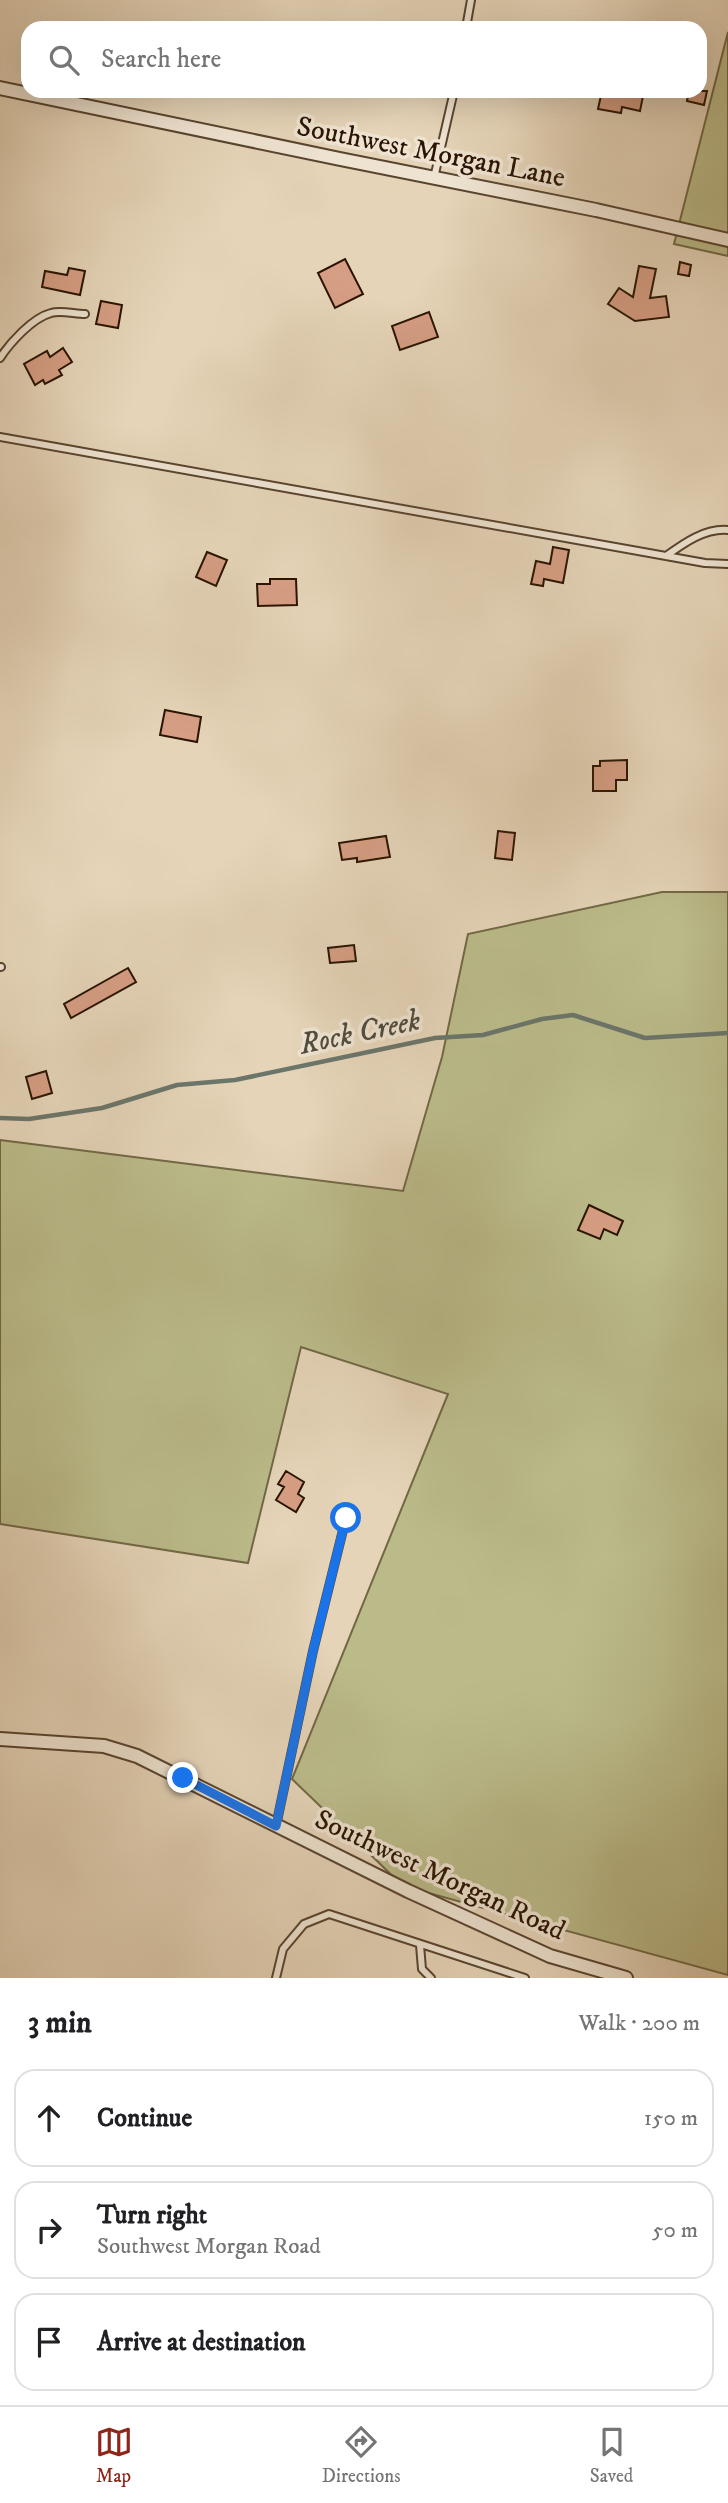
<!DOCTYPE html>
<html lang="en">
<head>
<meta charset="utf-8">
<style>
  body { margin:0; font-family:"IM FELL DW Pica",serif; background:#f6f6f6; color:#202124 }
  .stop { position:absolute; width:21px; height:21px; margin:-16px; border:5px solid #1a73e8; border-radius:50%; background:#fff }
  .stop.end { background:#1a73e8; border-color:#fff; box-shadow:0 2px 7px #0008 }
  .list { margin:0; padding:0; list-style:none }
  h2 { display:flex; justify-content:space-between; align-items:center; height:91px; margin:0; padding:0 28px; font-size:30px }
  h2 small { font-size:23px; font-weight:400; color:#757577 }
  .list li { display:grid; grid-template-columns:46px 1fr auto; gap:21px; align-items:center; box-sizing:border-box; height:98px; margin:0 14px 14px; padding:0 14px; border:2px solid #e0e0e0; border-radius:21px }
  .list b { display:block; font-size:26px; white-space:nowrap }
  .list p { margin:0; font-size:23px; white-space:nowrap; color:#757577 }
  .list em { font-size:23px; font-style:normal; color:#757577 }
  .icon { flex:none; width:38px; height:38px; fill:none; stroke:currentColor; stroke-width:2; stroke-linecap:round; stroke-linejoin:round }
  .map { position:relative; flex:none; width:728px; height:1978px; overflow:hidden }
  .search { position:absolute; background:#fff; box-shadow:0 7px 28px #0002; left:21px; right:21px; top:21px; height:77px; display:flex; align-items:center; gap:18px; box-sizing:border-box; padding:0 24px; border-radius:21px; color:#757577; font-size:26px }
  .sheet { height:427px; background:#fff }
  nav { display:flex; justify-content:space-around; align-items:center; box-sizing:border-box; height:98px; border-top:2px solid #e0e0e0; background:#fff; font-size:19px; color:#757577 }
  nav a { display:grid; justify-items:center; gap:4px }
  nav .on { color:#8f2418 }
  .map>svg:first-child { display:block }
  .green { fill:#bbbb8a; stroke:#726846; stroke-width:2 }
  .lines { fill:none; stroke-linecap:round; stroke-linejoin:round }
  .stream { stroke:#6b766b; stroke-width:4.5 }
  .building { fill:#d69e84; stroke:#2a1401; stroke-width:2 }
  .lane-casing { stroke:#59442f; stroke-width:10 }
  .street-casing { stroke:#59442f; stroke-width:16 }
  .lane { stroke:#eee3d1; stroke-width:6 }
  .street { stroke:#eee3d1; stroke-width:12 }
  .route { stroke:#1a73e8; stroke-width:9 }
  .labels { text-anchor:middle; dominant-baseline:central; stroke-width:7; stroke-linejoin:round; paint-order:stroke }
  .street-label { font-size:28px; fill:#2a1401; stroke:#eee3d1 }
  .water-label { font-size:30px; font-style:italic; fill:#504d3f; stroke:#eee3d1 }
</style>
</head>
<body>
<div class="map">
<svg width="728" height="1978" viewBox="0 0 728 1978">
  <rect width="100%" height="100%" fill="#e5d4b8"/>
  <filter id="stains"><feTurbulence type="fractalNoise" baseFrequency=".00286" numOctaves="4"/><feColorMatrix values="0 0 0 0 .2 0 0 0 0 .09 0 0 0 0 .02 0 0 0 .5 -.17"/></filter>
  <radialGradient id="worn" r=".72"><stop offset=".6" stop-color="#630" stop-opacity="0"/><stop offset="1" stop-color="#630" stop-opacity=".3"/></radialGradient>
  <!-- green -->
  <path class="green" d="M 728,32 L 728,256 L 674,244 Z
    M 662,892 L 728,892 L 728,1975 L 403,1886 L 292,1779 L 448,1394 L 301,1347 L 248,1563 L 0,1524 L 0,1140 L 403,1191 L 442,1057 L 468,934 Z"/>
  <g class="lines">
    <!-- stream -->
    <path class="stream" d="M 0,1118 L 29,1119 L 102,1108 L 177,1085 L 235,1080 L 435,1038 L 483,1035 L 542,1019 L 573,1015 L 645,1038 L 728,1033"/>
  </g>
  <!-- building -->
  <path class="building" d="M 602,91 L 644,91 L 640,111 L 622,107 L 621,113 L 598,109 Z
    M 689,91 L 707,91 L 704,105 L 687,101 Z
    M 345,259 L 363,294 L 335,308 L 318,273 Z
    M 680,262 L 691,265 L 689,276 L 678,274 Z
    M 639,266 L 656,269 L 650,298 L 666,296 L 669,317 L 635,321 L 608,304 L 619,288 L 633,297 Z
    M 69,268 L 85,271 L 80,295 L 42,287 L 45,271 L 67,275 Z
    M 101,301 L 122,305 L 118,328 L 96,324 Z
    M 429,312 L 438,337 L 400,350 L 392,326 Z
    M 63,348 L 72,362 L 59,370 L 62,375 L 45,384 L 43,380 L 35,385 L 24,364 L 47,351 L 50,357 Z
    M 553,547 L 569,550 L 563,583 L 544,579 L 543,586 L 531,584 L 536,561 L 550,564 Z
    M 207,552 L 227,560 L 216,586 L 196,577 Z
    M 270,579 L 296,579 L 297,605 L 258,606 L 257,584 L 270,584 Z
    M 165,710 L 201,717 L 197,742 L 160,735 Z
    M 627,760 L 627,780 L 616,780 L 616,791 L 593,791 L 593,766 L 600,766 L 600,761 Z
    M 498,831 L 515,833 L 512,860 L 495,858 Z
    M 386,836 L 390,857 L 357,862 L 357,858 L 342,860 L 339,843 Z
    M 354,945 L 356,961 L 330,963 L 328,948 Z
    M 128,968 L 136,982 L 71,1018 L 64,1004 Z
    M 46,1071 L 52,1093 L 32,1099 L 26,1077 Z
    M 589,1205 L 623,1221 L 617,1235 L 604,1229 L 600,1239 L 578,1230 Z
    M 286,1471 L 304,1482 L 298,1494 L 304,1498 L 296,1512 L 276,1500 L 284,1487 L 278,1484 Z"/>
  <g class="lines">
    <defs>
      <path id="lane" d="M 466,28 L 471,0
        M 434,178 L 454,91
        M 0,358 C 10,343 32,318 51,313 C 60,310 75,314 85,314
        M 0,437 L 705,563 L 728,564
        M 666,556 C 684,543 705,528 728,530
        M 0,967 L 1,967
        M 276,1826 L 313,1651 L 346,1518
        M 420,1945 L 422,1969 L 431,1978
        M 276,1978 L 283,1949 L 304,1924 L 329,1914 L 525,1978"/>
      <path id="street" d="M 0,88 L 340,159 L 596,210 L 728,240
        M 0,1739 L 104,1746 L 137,1756 L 408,1891 L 550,1956 L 626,1978"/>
    </defs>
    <!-- lane casing -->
    <use href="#lane" class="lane-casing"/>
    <!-- street casing -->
    <use href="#street" class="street-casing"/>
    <!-- lane -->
    <use href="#lane" class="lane"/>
    <!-- street -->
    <use href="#street" class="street"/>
  </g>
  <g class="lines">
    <!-- route -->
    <path class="route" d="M 183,1778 L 276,1826 L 313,1651 L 346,1518"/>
  </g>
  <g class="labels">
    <!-- street labels -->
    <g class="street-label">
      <text transform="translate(431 152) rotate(11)">Southwest Morgan Lane</text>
      <text transform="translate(440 1875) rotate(25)">Southwest Morgan Road</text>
    </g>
    <!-- water labels -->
    <g class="water-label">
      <text transform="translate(360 1033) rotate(-12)">Rock Creek</text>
    </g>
  </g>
  <rect width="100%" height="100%" filter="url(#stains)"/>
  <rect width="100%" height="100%" fill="url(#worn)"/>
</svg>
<div class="stop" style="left:346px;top:1518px"></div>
<div class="stop end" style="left:183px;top:1778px"></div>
<div class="search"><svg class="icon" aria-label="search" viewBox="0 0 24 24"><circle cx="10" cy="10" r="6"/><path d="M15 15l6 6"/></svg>Search here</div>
</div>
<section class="sheet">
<h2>3 min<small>Walk · 200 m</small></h2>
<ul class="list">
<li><svg class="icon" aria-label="ahead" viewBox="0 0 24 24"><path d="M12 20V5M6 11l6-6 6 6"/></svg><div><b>Continue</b></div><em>150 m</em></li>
<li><svg class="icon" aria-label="right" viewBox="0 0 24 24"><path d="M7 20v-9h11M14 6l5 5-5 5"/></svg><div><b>Turn right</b><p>Southwest Morgan Road</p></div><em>50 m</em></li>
<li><svg class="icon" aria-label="arrive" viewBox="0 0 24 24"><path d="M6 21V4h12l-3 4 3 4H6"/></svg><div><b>Arrive at destination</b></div></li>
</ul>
</section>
<nav>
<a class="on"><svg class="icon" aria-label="map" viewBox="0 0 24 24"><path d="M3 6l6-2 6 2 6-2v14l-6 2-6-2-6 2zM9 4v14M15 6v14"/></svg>Map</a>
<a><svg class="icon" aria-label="directions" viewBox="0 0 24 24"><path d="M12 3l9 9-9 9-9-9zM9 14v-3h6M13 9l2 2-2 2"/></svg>Directions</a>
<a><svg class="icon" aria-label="saved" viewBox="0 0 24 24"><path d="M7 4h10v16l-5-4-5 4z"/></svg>Saved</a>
</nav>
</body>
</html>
